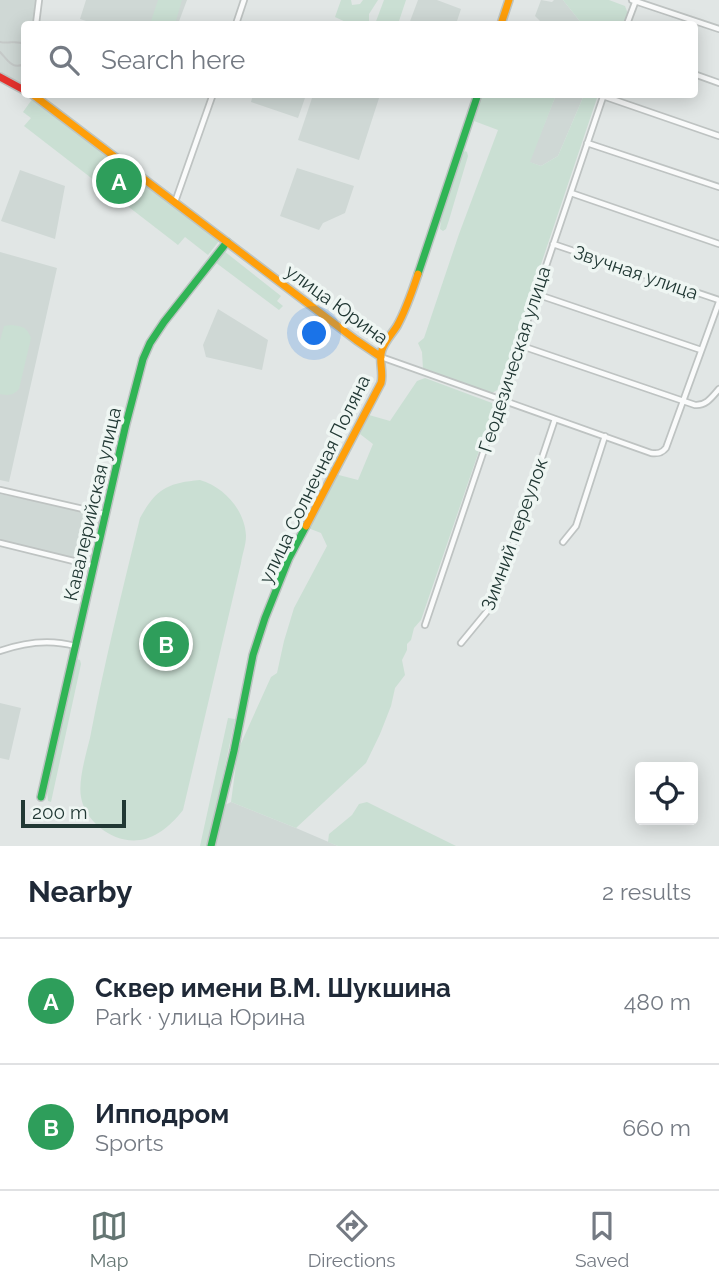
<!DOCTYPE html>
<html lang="en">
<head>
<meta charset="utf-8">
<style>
  body { margin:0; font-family:Raleway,sans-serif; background:#f2f2f3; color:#1f2937 }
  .controls { position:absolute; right:21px; bottom:21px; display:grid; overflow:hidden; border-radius:7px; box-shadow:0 4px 18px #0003 }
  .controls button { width:63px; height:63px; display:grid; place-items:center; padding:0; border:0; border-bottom:2px solid #e0e1e3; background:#fff; color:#1f2937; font:35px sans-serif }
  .scale { position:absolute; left:21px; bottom:18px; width:105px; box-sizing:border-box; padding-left:7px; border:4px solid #213834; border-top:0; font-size:19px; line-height:24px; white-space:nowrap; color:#213834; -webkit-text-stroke:5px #eff6f3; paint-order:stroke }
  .you { position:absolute; left:315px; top:334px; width:24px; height:24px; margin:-18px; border:5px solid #fff; border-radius:50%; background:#1a73e8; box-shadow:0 0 0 10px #1a73e833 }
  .badge { display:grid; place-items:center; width:46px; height:46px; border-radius:50%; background:#647572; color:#fff; font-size:23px; font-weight:700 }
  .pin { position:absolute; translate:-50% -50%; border:4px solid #fff; box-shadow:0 2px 7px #0006 }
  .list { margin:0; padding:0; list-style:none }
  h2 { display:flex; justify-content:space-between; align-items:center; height:91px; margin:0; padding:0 28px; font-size:30px }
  h2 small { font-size:23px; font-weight:400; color:#747a83 }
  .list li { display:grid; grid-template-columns:46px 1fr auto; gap:21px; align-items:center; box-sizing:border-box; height:126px; padding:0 28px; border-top:2px solid #e0e1e3 }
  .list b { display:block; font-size:26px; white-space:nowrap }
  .list p { margin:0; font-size:23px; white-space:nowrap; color:#747a83 }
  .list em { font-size:23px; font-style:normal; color:#747a83 }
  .icon { flex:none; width:38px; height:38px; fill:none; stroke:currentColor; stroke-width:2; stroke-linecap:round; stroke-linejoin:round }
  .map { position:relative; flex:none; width:719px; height:846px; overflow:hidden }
  .search { position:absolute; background:#fff; box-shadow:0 4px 18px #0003; left:21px; right:21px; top:21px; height:77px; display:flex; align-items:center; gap:18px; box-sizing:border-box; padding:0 24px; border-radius:7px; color:#747a83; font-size:26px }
  .sheet { height:343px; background:#fff }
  nav { display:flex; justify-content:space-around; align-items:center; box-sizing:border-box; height:98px; border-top:2px solid #e0e1e3; background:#fff; font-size:19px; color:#747a83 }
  nav a { display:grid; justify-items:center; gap:4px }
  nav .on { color:#647572 }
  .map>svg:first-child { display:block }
  .built { fill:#cfd8d5 }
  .green { fill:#cadfd3 }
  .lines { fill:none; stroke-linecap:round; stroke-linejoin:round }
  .street-casing { stroke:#bec3c2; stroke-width:8 }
  .fast-casing { stroke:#bdc4c2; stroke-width:10 }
  .slow-casing { stroke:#bdc4c2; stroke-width:10 }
  .jam-casing { stroke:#bdc4c2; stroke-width:10 }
  .street { stroke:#fafbfb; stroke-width:4.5 }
  .fast { stroke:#30b455; stroke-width:7 }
  .slow { stroke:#ff9f0a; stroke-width:7 }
  .jam { stroke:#e5322d; stroke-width:7 }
  .tram { stroke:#c5c9c8; stroke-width:2 }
  .labels { text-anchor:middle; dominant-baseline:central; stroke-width:7; stroke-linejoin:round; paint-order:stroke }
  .street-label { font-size:19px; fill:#213834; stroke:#eff6f3 }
</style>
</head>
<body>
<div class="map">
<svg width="719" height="846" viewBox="0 0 719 846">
  <rect width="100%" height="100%" fill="#e1e6e5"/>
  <!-- built -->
  <path class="built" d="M 0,0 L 38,0 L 33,24 L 24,24 L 24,86 L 0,75 Z
    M 86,0 L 187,0 L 178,24 L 95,24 L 80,19 Z
    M 418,0 L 437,0 L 461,9 L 456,24 L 409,24 Z
    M 541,0 L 552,2 L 554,0 L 563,0 L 582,24 L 543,24 L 535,16 Z
    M 253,95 L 253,94 L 306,95 L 298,118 L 251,102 Z
    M 313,95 L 380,95 L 359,160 L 298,140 Z
    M 556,95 L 584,95 L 558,156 L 541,166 L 529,162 Z
    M 297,168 L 354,186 L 345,213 L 323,223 L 319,230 L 280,216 Z
    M 20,170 L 65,186 L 55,239 L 1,221 Z
    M 0,252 L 57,268 L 9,482 L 0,480 Z
    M 218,309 L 268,340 L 262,370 L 206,357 L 203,345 Z
    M 0,494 L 103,516 L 93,562 L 0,541 Z
    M 0,703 L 21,708 L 9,760 L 0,758 Z
    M 231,802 L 296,828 L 338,846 L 215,846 L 225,805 Z"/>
  <!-- green -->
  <path class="green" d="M 158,0 L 182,0 L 175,24 L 150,24 Z
    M 341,0 L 351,0 L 352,5 L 360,4 L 363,0 L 378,0 L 369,14 L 369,24 L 350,24 L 335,17 Z
    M 384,0 L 406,0 L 398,24 L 375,24 Z
    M 563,0 L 609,0 L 625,6 L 628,14 L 624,24 L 582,24 Z
    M 482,95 L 556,95 L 530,162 L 541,166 L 558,156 L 584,95 L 598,95 L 499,389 L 492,393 L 423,369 L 422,352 L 418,343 L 424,338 L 459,234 L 498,130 L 474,121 Z
    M 33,98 L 219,241 L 208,255 L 185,237 L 178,245 L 24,126 L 31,118 L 23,112 Z
    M 465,151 L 467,152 L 468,156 L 449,220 L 446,229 L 443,231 L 440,229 L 441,220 L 463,153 Z
    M 224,251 L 281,296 L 277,301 L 283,306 L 279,310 L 215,262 Z
    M 11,325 C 22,326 27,327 31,338 L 19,389 C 13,395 9,396 0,394 L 0,341 L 4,326 Z
    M 425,378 L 492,403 L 493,410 L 421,620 L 414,628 L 411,640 L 407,644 L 407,650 L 402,660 L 405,675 L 395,688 L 391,706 L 380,734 L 366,763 L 296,828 L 231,802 L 238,750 L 271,677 L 277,673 L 284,641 L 294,608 L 327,546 L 321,533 L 308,528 L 313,516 L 335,474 L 358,480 L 373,444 L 360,434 L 369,415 L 390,421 L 417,381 Z
    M 200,480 C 224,487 245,510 246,536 C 246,545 242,555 241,563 L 183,810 C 173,823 157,838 140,840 C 114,844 85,822 81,797 C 78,781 86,754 90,738 C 104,665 122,591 140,518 C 156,489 167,483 200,480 Z
    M 77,659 L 80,660 L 81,664 L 51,802 L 48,801 L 47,791 Z
    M 228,718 L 235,719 L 208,846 L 200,846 Z
    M 367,802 L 456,846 L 338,846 L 328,842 L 329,834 L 352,815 L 359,804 Z"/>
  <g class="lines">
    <defs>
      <path id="street" d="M 632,0 L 719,29
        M 36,24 L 39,0
        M 236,24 L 244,0
        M 627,24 L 636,0
        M 694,74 L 719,83
        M 603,96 L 719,136
        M 587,143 L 719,187
        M 571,193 L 719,244
        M 175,202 L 213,94
        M 553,244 L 719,300
        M 536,294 L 701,350
        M 519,345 L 695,405 C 706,406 712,397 719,389
        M 381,357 L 651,453 C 658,454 662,453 666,448 L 719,302
        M 0,490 L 105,514
        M 563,542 L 576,526 L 605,436
        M 0,543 L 94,566
        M 425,625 L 604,94
        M 461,643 L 489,609 L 505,568 L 555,419
        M 0,651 C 25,642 50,639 75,646"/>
      <path id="fast" d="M 418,274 L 478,94
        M 41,797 L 126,424 L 143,359 L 150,343 L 164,322 L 227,242
        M 211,846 L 234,751 L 253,655 L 265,618 L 289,558 L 306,526"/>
      <path id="slow" d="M 501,24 L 509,0
        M 32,94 L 356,340 L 381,357
        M 306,526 L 381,383 C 384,372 378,360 382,350 C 385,341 392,334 397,326 C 406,310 412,292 418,274"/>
      <path id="jam" d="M 0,77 L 24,90"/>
    </defs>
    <!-- street casing -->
    <use href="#street" class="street-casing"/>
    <!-- fast casing -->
    <use href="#fast" class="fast-casing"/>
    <!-- slow casing -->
    <use href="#slow" class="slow-casing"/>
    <!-- jam casing -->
    <use href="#jam" class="jam-casing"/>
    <!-- street -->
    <use href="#street" class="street"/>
    <!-- fast -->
    <use href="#fast" class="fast"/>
    <!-- slow -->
    <use href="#slow" class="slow"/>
    <!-- jam -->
    <use href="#jam" class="jam"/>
    <!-- tram -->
    <path class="tram" d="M 0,42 C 9,44 17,40 24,44
      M 0,52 C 8,60 12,70 24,64"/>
  </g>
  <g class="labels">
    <!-- street labels -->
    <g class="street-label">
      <text transform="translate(636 272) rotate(19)">Звучная улица</text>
      <text transform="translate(337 304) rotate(36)">улица Юрина</text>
      <text transform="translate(514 359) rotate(-72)">Геодезическая улица</text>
      <text transform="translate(314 479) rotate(-64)">улица Солнечная Поляна</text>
      <text transform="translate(92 504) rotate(-77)">Кавалерийская улица</text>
      <text transform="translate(514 534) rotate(-70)">Зимний переулок</text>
    </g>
  </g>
</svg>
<div class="controls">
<button><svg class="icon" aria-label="locate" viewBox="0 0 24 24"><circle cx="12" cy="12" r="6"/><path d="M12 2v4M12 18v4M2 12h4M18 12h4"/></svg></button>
</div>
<div class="scale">200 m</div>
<div class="you"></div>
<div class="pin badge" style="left:119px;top:181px;background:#2e9e5b">A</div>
<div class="pin badge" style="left:166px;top:644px;background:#2e9e5b">B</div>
<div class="search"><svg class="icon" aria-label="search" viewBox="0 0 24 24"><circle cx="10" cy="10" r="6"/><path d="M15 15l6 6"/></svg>Search here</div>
</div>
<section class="sheet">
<h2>Nearby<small>2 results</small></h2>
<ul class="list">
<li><span class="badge" style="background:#2e9e5b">A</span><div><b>Сквер имени В.М. Шукшина</b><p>Park · улица Юрина</p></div><em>480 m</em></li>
<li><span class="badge" style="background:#2e9e5b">B</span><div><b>Ипподром</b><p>Sports</p></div><em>660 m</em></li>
</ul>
</section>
<nav>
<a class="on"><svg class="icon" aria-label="map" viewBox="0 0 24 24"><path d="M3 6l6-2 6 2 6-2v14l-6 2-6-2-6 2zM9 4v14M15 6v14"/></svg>Map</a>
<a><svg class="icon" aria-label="directions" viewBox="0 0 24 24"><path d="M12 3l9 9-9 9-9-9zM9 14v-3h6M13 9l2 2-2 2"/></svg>Directions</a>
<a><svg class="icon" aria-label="saved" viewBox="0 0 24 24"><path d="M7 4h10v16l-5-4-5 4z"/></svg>Saved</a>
</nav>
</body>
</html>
